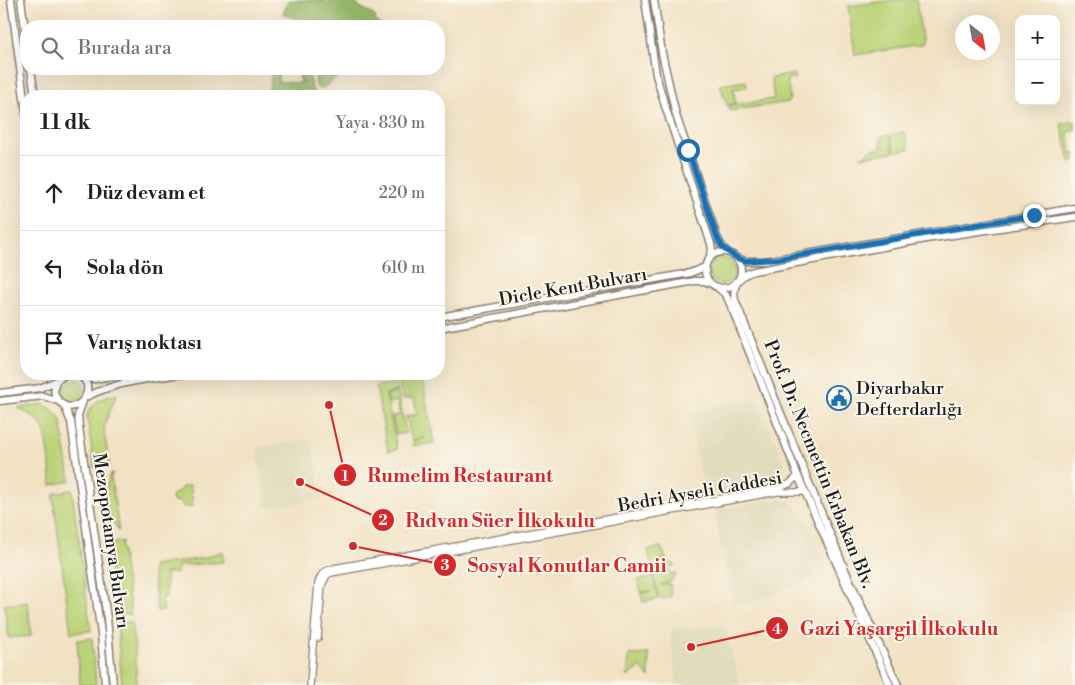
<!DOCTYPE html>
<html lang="tr">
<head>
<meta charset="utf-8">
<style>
  body { margin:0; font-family:"Libre Bodoni",serif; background:#f6f6f6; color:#202124 }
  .controls { position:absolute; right:15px; top:15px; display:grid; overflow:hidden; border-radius:10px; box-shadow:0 5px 20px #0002 }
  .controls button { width:45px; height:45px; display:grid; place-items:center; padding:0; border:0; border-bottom:1px solid #e0e0e0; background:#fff; color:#202124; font:25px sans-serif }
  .compass { position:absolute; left:955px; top:15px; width:45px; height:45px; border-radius:50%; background:#fff; box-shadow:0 5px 20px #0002; rotate:149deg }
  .stop { position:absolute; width:15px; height:15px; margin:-11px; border:4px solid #1f6fb2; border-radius:50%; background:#fff }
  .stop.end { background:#1f6fb2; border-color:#fff; box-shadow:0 1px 5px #0008 }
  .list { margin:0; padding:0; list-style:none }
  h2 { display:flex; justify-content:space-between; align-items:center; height:65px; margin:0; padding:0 20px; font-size:21px }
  h2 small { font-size:16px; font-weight:400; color:#757577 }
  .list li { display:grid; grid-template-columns:32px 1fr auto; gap:15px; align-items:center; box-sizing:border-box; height:75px; padding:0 20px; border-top:1px solid #e0e0e0 }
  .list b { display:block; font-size:19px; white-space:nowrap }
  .list em { font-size:16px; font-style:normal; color:#757577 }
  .icon { flex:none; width:28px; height:28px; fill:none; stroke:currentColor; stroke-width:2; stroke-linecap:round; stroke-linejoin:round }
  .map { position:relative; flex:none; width:1075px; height:685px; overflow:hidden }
  .search { position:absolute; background:#fff; box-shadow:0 5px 20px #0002; left:20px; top:20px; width:425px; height:55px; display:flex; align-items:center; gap:12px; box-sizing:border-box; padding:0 18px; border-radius:20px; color:#757577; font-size:19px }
  .panel { position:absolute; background:#fff; box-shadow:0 5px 20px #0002; left:20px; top:90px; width:425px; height:290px; border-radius:20px }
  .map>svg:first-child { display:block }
  .built { fill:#e1dcbb }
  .green { fill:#bbd378; stroke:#6c784a }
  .forest { fill:#94b568; stroke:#586842 }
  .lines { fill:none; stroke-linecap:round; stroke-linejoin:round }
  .secondary-casing { stroke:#877f70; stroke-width:8 }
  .primary-casing { stroke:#877f70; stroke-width:9 }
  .secondary { stroke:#fff; stroke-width:5.5 }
  .primary { stroke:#fff; stroke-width:6 }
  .route { stroke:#1f6fb2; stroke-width:6 }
  .labels { text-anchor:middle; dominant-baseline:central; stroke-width:4; stroke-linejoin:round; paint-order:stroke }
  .street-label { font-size:18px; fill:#1c1c1c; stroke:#fbf7ec }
  .poi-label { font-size:18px; fill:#1c1c1c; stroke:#fbf7ec; text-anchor:start }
  .leader { fill:none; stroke:#d62828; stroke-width:2 }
  .callout-dot { fill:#d62828; stroke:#fbf7ec; stroke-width:2 }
  .mark-label { font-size:15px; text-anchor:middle; font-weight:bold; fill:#fff }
  .callout-label { font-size:19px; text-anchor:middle; font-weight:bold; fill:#d62828; stroke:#fbf7ec; stroke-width:4; stroke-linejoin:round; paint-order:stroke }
</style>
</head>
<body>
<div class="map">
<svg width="1075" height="685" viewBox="0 0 1075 685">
  <rect width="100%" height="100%" fill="#fbf7ec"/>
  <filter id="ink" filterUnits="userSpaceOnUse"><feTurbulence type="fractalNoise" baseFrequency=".02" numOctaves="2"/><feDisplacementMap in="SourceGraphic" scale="10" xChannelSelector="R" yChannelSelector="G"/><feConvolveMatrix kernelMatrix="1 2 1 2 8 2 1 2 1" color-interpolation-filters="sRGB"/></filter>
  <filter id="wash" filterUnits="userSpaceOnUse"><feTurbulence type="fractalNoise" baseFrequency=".0096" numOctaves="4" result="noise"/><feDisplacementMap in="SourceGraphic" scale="20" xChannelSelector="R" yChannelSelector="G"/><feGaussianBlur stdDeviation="1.12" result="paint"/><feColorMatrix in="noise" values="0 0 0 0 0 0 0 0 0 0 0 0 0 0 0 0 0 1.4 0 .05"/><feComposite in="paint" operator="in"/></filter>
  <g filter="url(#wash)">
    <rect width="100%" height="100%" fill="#f2e2c4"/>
    <!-- built -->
    <path class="built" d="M 758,399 L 784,464 L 782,476 L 774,483 L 706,493 L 704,491 L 689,416 L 693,410 Z
      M 308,439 L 312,441 L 322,498 L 269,508 L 266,505 L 256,449 L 259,447 Z
      M 779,499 L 789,501 L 801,511 L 811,529 L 828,570 L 762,599 L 733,604 L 715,516 L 716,512 L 719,509 L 724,508 Z
      M 726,627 L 740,685 L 677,685 L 670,631 L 672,629 Z"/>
    <!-- green -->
    <path class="green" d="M 894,0 L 916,0 L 923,44 L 921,45 L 855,55 L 848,6 Z
      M 794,74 L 795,78 L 787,79 L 790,98 L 788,102 L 729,111 L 728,106 L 774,99 L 771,78 Z
      M 746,81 L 747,87 L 733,89 L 736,104 L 727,105 L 720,85 Z
      M 1075,121 L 1075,130 L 1068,132 L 1071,153 L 1075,153 L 1075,162 L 1070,162 L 1061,124 Z
      M 905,132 L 909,149 L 894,152 L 891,135 Z
      M 890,135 L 893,152 L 861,157 L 861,156 L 868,154 L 868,151 L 881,148 L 881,136 Z
      M709 271a13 13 0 1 1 26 0a13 13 0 1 1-26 0Z
      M56 389a14 14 0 1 1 28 0a14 14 0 1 1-28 0Z
      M 422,377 L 434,443 L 414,446 L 413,441 L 425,438 L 412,440 L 406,416 L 413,415 L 413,417 L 414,415 L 417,414 L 414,398 L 403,399 L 399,382 Z
      M 396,383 L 398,391 L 386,394 L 397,449 L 388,451 L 376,386 Z
      M 398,392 L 406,433 L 396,435 L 392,416 L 400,415 L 397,401 L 389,403 L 387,395 Z
      M 117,394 L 105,423 L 104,432 L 110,467 L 94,467 L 87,415 C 94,400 102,398 117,394 Z
      M 41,404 C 50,406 57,413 61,421 L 70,481 L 51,485 C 50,469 50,433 38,421 C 33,415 24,412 18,408 Z
      M 113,473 L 111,476 L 119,531 L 102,505 L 110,474 Z
      M 190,485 L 193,506 L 185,507 L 179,502 L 173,501 L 172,496 L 179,491 L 182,487 Z
      M 72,490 L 91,631 L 71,633 L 53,496 L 55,493 Z
      M 123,541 L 121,544 L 131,614 L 116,615 L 106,545 Z
      M 661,547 L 666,558 L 657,561 L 658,562 L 666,559 L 675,565 L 662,572 L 669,571 L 673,574 L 677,573 L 670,582 L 664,583 L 660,585 L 670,584 L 671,597 L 659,599 L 648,550 Z
      M 223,551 L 223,562 L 178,566 L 177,573 L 166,573 L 166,597 L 162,599 L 164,611 L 157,611 L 152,566 L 203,558 Z
      M 653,577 L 658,599 L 643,602 L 641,593 L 651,591 L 641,592 L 638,580 Z
      M 28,602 L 31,636 L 9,638 L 4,605 Z
      M 131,622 L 135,651 L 137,685 L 122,685 L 117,623 Z
      M 92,638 L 96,685 L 80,685 L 77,640 Z
      M 649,654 L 649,678 L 641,667 L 627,677 L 629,655 Z"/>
    <!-- forest -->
    <path class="forest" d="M 288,0 L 321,0 L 331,3 L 332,0 L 351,1 L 375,16 L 376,21 L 382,26 L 300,25 L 301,20 L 283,14 Z
      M 273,69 L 279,69 L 278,82 L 303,83 L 303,81 L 300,81 L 299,69 L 351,69 C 339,74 331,85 319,89 L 316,86 L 315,71 L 309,71 L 311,86 L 314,92 L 310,93 L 307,90 L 302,90 L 301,95 L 268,92 Z"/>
  </g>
  <g filter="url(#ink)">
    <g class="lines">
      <defs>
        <path id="secondary" d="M 318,638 L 322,585 L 327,575 L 331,573 L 777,492 L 805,492
          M 310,685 L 318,583 C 321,573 324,571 334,568 L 779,488 L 789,484 L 798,476"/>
        <path id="primary" d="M 11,0 L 26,113
          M 21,0 L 26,36
          M 645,0 L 656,75 L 665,106 L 711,244 L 712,250 L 709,259
          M 654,0 L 662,53 L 676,115 L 717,237 L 723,248 L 728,252
          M 31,69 L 35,96
          M705 270a18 18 0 1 1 36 0a18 18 0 1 1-36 0Z
          M 737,258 L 745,261 L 765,261 L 1075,208
          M 717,287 L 726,295 L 731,306 L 798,476 L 890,685
          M 439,317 L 690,273 L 705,267
          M 439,328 L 695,281 L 704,281 L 712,284
          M 66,374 L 56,381 C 54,388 53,394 58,400 C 75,422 104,384 75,374
          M 82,378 L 95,379 L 124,374
          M 0,393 L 40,388 L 56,381
          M 86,397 C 115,382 148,379 181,374
          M 0,401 L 43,396 L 58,401
          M 83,401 L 78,415 L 79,427 L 107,619 L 113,685
          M 64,405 L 71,422 L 101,634 L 105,685
          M 898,685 L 846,572 L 816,500 L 735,300 C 732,285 740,275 754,271 L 926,239 L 1075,217"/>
      </defs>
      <!-- secondary casing -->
      <use href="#secondary" class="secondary-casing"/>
      <!-- primary casing -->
      <use href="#primary" class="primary-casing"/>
      <!-- secondary -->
      <use href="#secondary" class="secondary"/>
      <!-- primary -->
      <use href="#primary" class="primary"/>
    </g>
  </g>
  <g class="lines" filter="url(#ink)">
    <!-- route -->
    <path class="route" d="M 688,150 L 717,237 L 723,248 L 737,258 L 745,261 L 778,259 L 1034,215"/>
  </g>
  <!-- icons -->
  <defs>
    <symbol id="civic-ring" viewBox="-11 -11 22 22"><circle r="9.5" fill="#fbf7ec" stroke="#1f6fb2" stroke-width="1.5"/><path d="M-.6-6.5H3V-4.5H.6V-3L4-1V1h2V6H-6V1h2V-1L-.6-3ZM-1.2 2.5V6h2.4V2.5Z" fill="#1f6fb2"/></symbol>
  </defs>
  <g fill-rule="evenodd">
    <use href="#civic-ring" x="825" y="384" width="28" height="28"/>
  </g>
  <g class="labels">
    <!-- street labels -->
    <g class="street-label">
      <text transform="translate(573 287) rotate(-10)">Dicle Kent Bulvarı</text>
      <text transform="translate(819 464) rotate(68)">Prof. Dr. Necmettin Erbakan Blv.</text>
      <text transform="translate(700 492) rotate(-10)">Bedri Ayseli Caddesi</text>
      <text transform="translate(111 541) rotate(82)">Mezopotamya Bulvarı</text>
    </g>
    <!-- poi labels -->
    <g class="poi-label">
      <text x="856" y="388">Diyarbakır<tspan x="856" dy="21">Defterdarlığı</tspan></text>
    </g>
  </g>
  <!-- callouts -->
  <path class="leader" d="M329 405L345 475M300 482L383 520M353 546L445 565M691 647L777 628"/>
  <g class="callout-dot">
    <circle cx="329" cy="405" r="5"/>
    <circle cx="300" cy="482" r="5"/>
    <circle cx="353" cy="546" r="5"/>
    <circle cx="691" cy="647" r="5"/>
    <circle cx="345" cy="475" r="12"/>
    <circle cx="383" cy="520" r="12"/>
    <circle cx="445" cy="565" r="12"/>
    <circle cx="777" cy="628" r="12"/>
  </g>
  <g class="mark-label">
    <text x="345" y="481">1</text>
    <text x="383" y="525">2</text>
    <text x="445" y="570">3</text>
    <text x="777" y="634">4</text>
  </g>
  <g class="callout-label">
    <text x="460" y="482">Rumelim Restaurant</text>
    <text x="500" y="527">Rıdvan Süer İlkokulu</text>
    <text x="567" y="572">Sosyal Konutlar Camii</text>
    <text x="899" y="635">Gazi Yaşargil İlkokulu</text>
  </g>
</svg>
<div class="controls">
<button>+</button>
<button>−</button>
</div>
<svg class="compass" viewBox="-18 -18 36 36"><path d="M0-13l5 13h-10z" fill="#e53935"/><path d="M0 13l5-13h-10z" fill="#757577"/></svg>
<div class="stop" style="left:688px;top:150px"></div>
<div class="stop end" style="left:1034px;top:215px"></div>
<div class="search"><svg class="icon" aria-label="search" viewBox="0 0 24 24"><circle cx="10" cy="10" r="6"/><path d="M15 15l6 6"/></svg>Burada ara</div>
<section class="panel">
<h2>11 dk<small>Yaya · 830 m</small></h2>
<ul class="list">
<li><svg class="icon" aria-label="ahead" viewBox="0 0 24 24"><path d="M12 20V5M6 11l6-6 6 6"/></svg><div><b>Düz devam et</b></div><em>220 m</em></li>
<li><svg class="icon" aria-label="left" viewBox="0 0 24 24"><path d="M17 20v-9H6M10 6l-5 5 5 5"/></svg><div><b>Sola dön</b></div><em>610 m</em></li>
<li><svg class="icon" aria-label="arrive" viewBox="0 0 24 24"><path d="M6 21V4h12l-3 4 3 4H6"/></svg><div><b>Varış noktası</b></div></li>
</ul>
</section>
</div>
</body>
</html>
